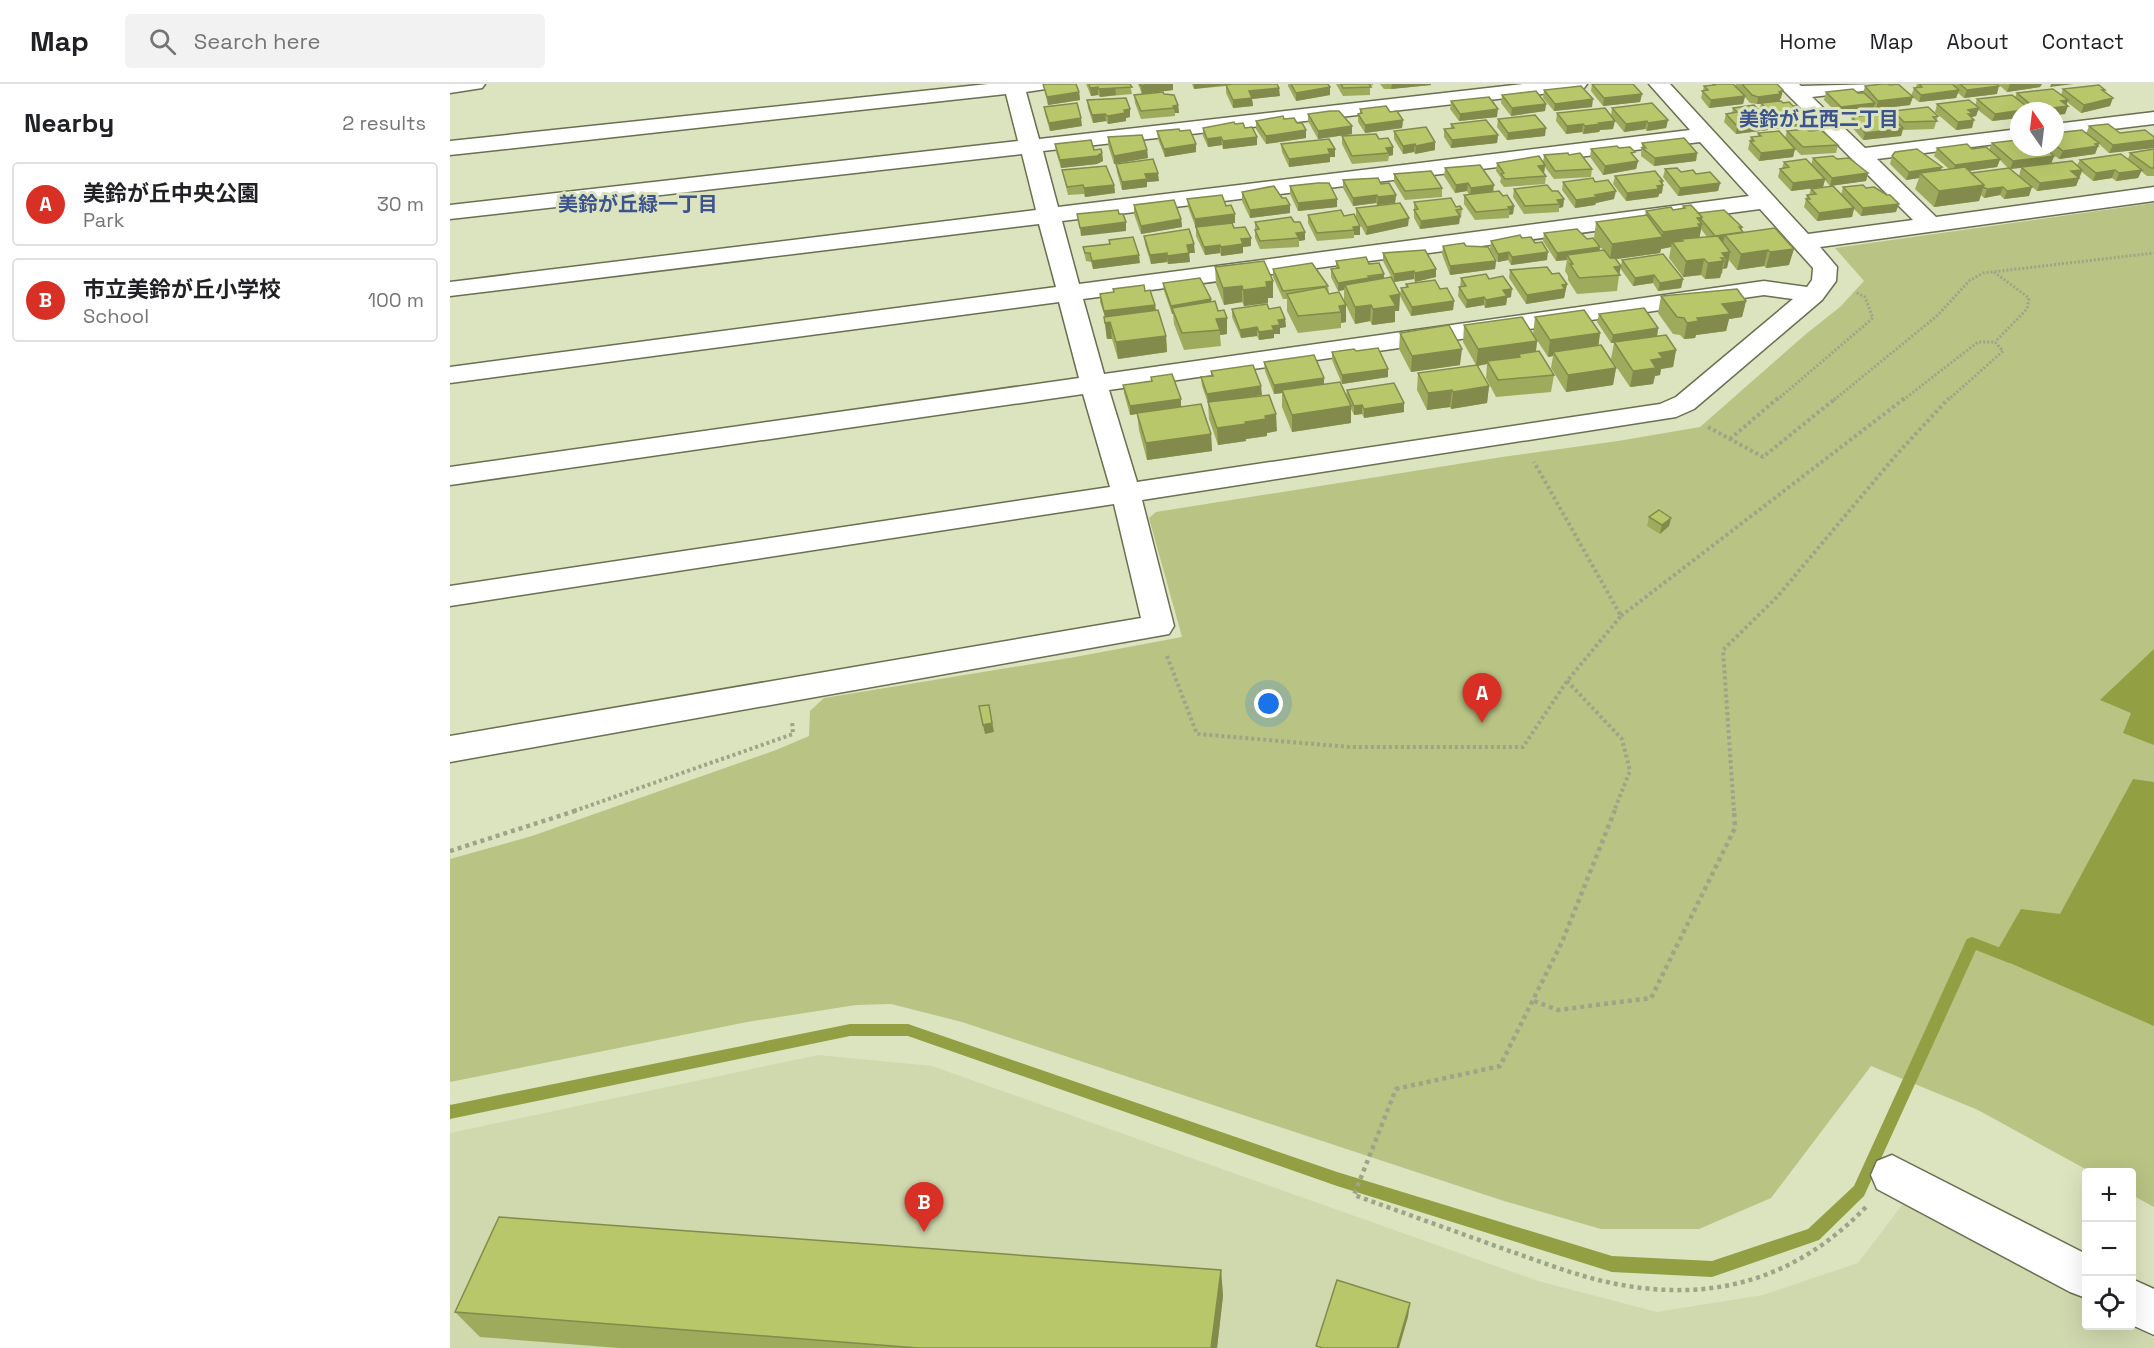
<!DOCTYPE html>
<html lang="en">
<head>
<meta charset="utf-8">
<style>
  body { margin:0; font-family:"Space Grotesk","Noto Sans JP",sans-serif; background:#f2f2f2; color:#202124 }
  .controls { position:absolute; right:18px; bottom:18px; display:grid; overflow:hidden; border-radius:6px; box-shadow:0 6px 24px #0002 }
  .controls button { width:54px; height:54px; display:grid; place-items:center; padding:0; border:0; border-bottom:2px solid #e0e0e0; background:#fff; color:#202124; font:30px sans-serif }
  .compass { position:absolute; left:1560px; top:18px; width:54px; height:54px; border-radius:50%; background:#fff; box-shadow:0 6px 24px #0002; rotate:346deg }
  .you { position:absolute; left:819px; top:620px; width:21px; height:21px; margin:-15px; border:4px solid #fff; border-radius:50%; background:#1a73e8; box-shadow:0 0 0 9px #1a73e833 }
  .badge { display:grid; place-items:center; width:39px; height:39px; border-radius:50%; background:#d93025; color:#fff; font-size:20px; font-weight:700 }
  .pin { position:absolute; translate:-50% -50px; filter:drop-shadow(0 2px 3px #0008) }
  .pin::after { content:''; position:absolute; top:32px; width:21px; height:18px; background:inherit; clip-path:polygon(0 0,100% 0,50% 100%) }
  .list { margin:0; padding:0; list-style:none }
  h2 { display:flex; justify-content:space-between; align-items:center; height:78px; margin:0; padding:0 24px; font-size:26px }
  h2 small { font-size:20px; font-weight:400; color:#757577 }
  .list li { display:grid; grid-template-columns:39px 1fr auto; gap:18px; align-items:center; box-sizing:border-box; height:84px; margin:0 12px 12px; padding:0 12px; border:2px solid #e0e0e0; border-radius:6px }
  .list b { display:block; font-size:22px; white-space:nowrap }
  .list p { margin:0; font-size:20px; white-space:nowrap; color:#757577 }
  .list em { font-size:20px; font-style:normal; color:#757577 }
  .icon { flex:none; width:33px; height:33px; fill:none; stroke:currentColor; stroke-width:2; stroke-linecap:round; stroke-linejoin:round }
  .map { position:relative; flex:none; width:1704px; height:1264px; overflow:hidden }
  header { display:flex; align-items:center; gap:36px; box-sizing:border-box; height:84px; padding:0 30px; background:#fff; border-bottom:2px solid #e0e0e0 }
  header strong { font-size:28px }
  nav { display:flex; gap:33px; margin-inline-start:auto; font-size:21px }
  .search { width:420px; height:54px; background:#f2f2f2; display:flex; align-items:center; gap:15px; box-sizing:border-box; padding:0 21px; border-radius:6px; color:#757577; font-size:22px }
  main { display:flex }
  aside { flex:1; background:#fff }
  .map>svg:first-child { display:block }
  .built { fill:#d0d8ae }
  .green { fill:#b8c384 }
  .water { fill:#929f43 }
  .lines { fill:none; stroke-linecap:round; stroke-linejoin:round }
  .stream { fill:#929f43; fill-rule:evenodd }
  .minor-casing { stroke:#696f50; stroke-width:3 }
  .path-far2 { stroke:#9ea488; stroke-width:3; stroke-dasharray:2 2; stroke-linecap:butt }
  .path-far1 { stroke:#9ea488; stroke-width:4; stroke-dasharray:3 3; stroke-linecap:butt }
  .path { stroke:#9ea488; stroke-width:4.5; stroke-dasharray:4 4; stroke-linecap:butt }
  .minor { fill:#fff; fill-rule:evenodd }
  .wall { fill:#9fab5c; fill-rule:evenodd }
  .shaded-wall { fill:#828b4b }
  .building { fill:#b9c76b; stroke:#828b4b; stroke-width:1.5 }
  .labels { text-anchor:middle; dominant-baseline:central; stroke-width:6; stroke-linejoin:round; paint-order:stroke }
  .far-neighbourhood-label { font-size:20px; font-weight:bold; fill:#3c538e; stroke:#dce3bf }
</style>
</head>
<body>
<header>
<strong>Map</strong>
<div class="search"><svg class="icon" aria-label="search" viewBox="0 0 24 24"><circle cx="10" cy="10" r="6"/><path d="M15 15l6 6"/></svg>Search here</div>
<nav><a>Home</a><a>Map</a><a>About</a><a>Contact</a></nav>
</header>
<main>
<aside>
<h2>Nearby<small>2 results</small></h2>
<ul class="list">
<li><span class="badge">A</span><div><b>美鈴が丘中央公園</b><p>Park</p></div><em>30 m</em></li>
<li><span class="badge">B</span><div><b>市立美鈴が丘小学校</b><p>School</p></div><em>100 m</em></li>
</ul>
</aside>
<div class="map">
<svg width="1704" height="1264" viewBox="0 0 1704 1264">
  <rect width="100%" height="100%" fill="#dce3bf"/>
  <!-- built -->
  <path class="built" d="M 368,971 L 482,982 L 1088,1197 L 1207,1228 L 1313,1211 L 1408,1179 L 1456,1116 L 1636,1216 L 1636,1242 L 1682,1241 L 1704,1254 L 1704,1264 L 0,1264 L 0,1049 Z"/>
  <!-- green -->
  <path class="green" d="M 1704,119 L 1704,1123 L 1682,1111 L 1682,1088 L 1641,1088 L 1528,1026 L 1421,982 L 1321,1114 L 1249,1145 L 1151,1145 L 1054,1117 L 512,938 L 441,920 L 406,921 L 297,938 L 0,998 L 0,775 L 82,752 L 326,666 L 359,652 L 360,627 L 374,614 L 625,573 L 732,553 L 699,434 L 706,428 L 1052,373 L 1168,357 L 1250,343 L 1356,250 L 1390,223 L 1414,197 L 1385,164 Z"/>
  <!-- water -->
  <path class="water" d="M 1704,565 L 1704,661 L 1673,649 L 1681,629 L 1650,616 Z
    M 1683,695 L 1704,698 L 1704,942 L 1544,872 L 1571,825 L 1610,830 Z"/>
  <g class="lines">
    <!-- stream -->
    <path class="stream" d="M 1522,853 L 1564,869 L 1566,873 L 1564,877 L 1559,879 L 1526,866 L 1414,1112 L 1369,1156 L 1262,1193 L 1162,1188 L 887,1102 L 458,952 L 400,952 L 0,1035 L 0,1021 L 400,940 L 458,940 L 887,1088 L 1162,1172 L 1262,1177 L 1358,1145 L 1404,1102 L 1515,859 L 1517,855 Z"/>
    <defs>
      <path id="minor" d="M 0,0 L 35,0 L 32,4 L 0,9 Z
        M 538,0 L 605,0 L 602,4 L 576,8 L 589,55 L 1073,0 L 1137,0 L 1134,4 L 1127,6 L 593,67 L 608,123 L 1240,46 L 1199,0 L 1220,0 L 1358,150 L 1463,136 L 1327,0 L 1349,0 L 1351,2 L 1431,0 L 1428,4 L 1421,6 L 1362,13 L 1415,64 L 1569,45 L 1569,57 L 1427,75 L 1486,133 L 1704,103 L 1704,117 L 1370,163 L 1387,183 L 1386,197 L 1372,216 L 1244,325 L 1226,333 L 692,416 L 724,542 L 719,550 L 0,678 L 0,652 L 691,534 L 664,420 L 0,522 L 0,502 L 660,403 L 633,310 L 0,401 L 0,383 L 629,294 L 609,218 L 0,299 L 0,283 L 606,203 L 589,140 L 0,212 L 0,198 L 586,126 L 572,70 L 0,135 L 0,121 L 568,57 L 556,10 L 0,71 L 0,57 ZM 1250,58 L 1299,112 L 629,200 L 612,137 ZM 1310,125 L 1363,184 L 1362,196 L 1357,203 L 1314,197 L 654,290 L 633,215 ZM 1314,211 L 1343,215 L 1226,313 L 1210,320 L 687,398 L 659,306 Z
        M 1704,28 L 1704,40 L 1605,52 L 1605,40 Z
        M 1442,1071 L 1636,1170 L 1636,1214 L 1620,1208 L 1427,1105 L 1421,1091 L 1427,1077 Z
        M 1682,1195 L 1704,1205 L 1704,1251 L 1682,1241 Z"/>
    </defs>
    <!-- minor casing -->
    <use href="#minor" class="minor-casing"/>
    <!-- path-far2 -->
    <path class="path-far2" d="M 1544,188 L 1579,214 L 1577,225 L 1545,258
      M 1327,316 L 1423,234 L 1415,213 L 1405,208
      M 1384,316 L 1488,231 L 1519,197 L 1533,189 L 1704,169
      M 1453,316 L 1528,258 L 1545,258 L 1553,267 L 1498,316"/>
    <!-- path-far1 -->
    <path class="path-far1" d="M 1258,343 L 1313,373 L 1386,314
      M 1280,355 L 1328,314
      M 1171,532 L 1455,314
      M 717,572 L 747,650 L 900,663 L 1073,663 L 1117,597 L 1171,532 L 1084,378
      M 1117,597 L 1172,655 L 1180,687 L 1164,727
      M 124,727 L 343,650 L 342,637
      M 1284,727 L 1273,566 L 1327,513 L 1447,370 L 1499,314"/>
    <!-- path -->
    <path class="path" d="M 1165,726 L 1112,858 L 1050,982 L 946,1005 L 904,1111 C 954,1129 1004,1147 1054,1165 C 1092,1178 1131,1194 1172,1201 C 1268,1218 1348,1193 1416,1123
      M 0,767 L 128,726
      M 1084,917 L 1108,926 L 1201,914 L 1285,744 L 1284,726"/>
    <!-- minor -->
    <use href="#minor" class="minor"/>
  </g>
  <!-- wall -->
  <path class="wall" d="M 593,0 L 629,8 L 630,16 L 598,21 Z
    M 636,0 L 680,0 L 682,10 L 650,13 L 648,11 L 641,12 Z
    M 688,0 L 723,0 L 723,6 L 692,10 Z
    M 742,0 L 776,0 L 777,1 L 830,12 L 802,15 L 803,22 L 783,24 L 776,9 L 776,2 L 744,5 Z
    M 838,0 L 878,0 L 880,3 L 880,11 L 846,17 L 838,2 Z
    M 886,0 L 923,0 L 923,1 L 920,2 L 920,11 L 893,12 Z
    M 930,0 L 981,0 L 981,1 L 941,5 L 934,5 Z
    M 1142,0 L 1183,0 L 1192,10 L 1190,18 L 1153,22 L 1141,7 Z
    M 1262,0 L 1283,0 L 1285,2 L 1286,0 L 1327,0 L 1331,14 L 1330,15 L 1329,17 L 1343,22 L 1359,33 L 1357,41 L 1326,45 L 1309,27 L 1311,20 L 1307,20 L 1300,19 L 1295,13 L 1293,20 L 1259,24 L 1251,14 L 1254,2 L 1262,1 Z
    M 1467,0 L 1547,0 L 1547,10 L 1514,14 L 1508,9 L 1506,14 L 1469,18 L 1461,12 L 1464,4 L 1466,3 Z
    M 1548,0 L 1592,0 L 1590,3 L 1557,8 Z
    M 1415,2 L 1460,21 L 1426,25 L 1424,23 L 1423,27 L 1389,31 L 1374,16 L 1376,8 L 1413,9 Z
    M 1613,5 L 1655,8 L 1660,22 L 1631,29 L 1617,18 L 1615,30 L 1605,31 L 1605,27 L 1569,27 L 1569,34 L 1542,37 L 1528,26 L 1526,32 L 1522,33 L 1522,44 L 1506,46 L 1485,28 L 1487,20 L 1525,22 L 1527,15 L 1565,13 L 1567,9 L 1611,11 Z
    M 1094,6 L 1142,23 L 1104,27 L 1093,14 Z
    M 714,10 L 728,21 L 729,29 L 725,29 L 725,32 L 691,35 L 685,19 L 684,11 Z
    M 1052,11 L 1096,20 L 1095,27 L 1061,32 L 1051,19 Z
    M 637,16 L 680,25 L 680,33 L 676,34 L 676,37 L 658,40 L 656,37 L 643,39 L 638,24 Z
    M 1001,17 L 1047,33 L 1009,37 L 1000,25 Z
    M 594,23 L 632,42 L 600,47 L 595,30 Z
    M 1162,24 L 1218,36 L 1216,44 L 1197,47 L 1195,45 L 1174,48 L 1161,32 Z
    M 1283,24 L 1320,38 L 1318,46 L 1286,50 L 1274,38 L 1276,30 L 1282,29 Z
    M 910,25 L 940,28 L 953,36 L 952,44 L 915,49 L 908,38 L 908,30 L 910,29 Z
    M 1443,27 L 1488,32 L 1484,45 L 1453,46 L 1451,52 L 1413,56 L 1400,41 L 1402,33 L 1415,32 L 1416,28 L 1441,33 Z
    M 1107,29 L 1163,45 L 1150,46 L 1149,48 L 1133,50 L 1132,48 L 1116,50 L 1106,37 Z
    M 858,30 L 902,42 L 902,50 L 868,55 L 858,37 Z
    M 834,35 L 856,54 L 816,60 L 806,45 L 806,37 Z
    M 1048,35 L 1095,52 L 1057,56 L 1047,43 Z
    M 785,40 L 795,44 L 807,53 L 807,61 L 773,65 L 772,61 L 758,63 L 753,52 L 753,44 Z
    M 1001,40 L 1048,51 L 1047,59 L 1001,64 L 994,53 L 994,45 L 1001,44 Z
    M 1639,42 L 1670,49 L 1704,53 L 1704,64 L 1659,69 L 1649,60 L 1645,70 L 1609,75 L 1594,63 L 1605,63 L 1605,49 L 1636,50 Z
    M 707,47 L 730,47 L 746,68 L 715,73 L 708,55 Z
    M 944,47 L 985,66 L 965,70 L 964,68 L 953,70 L 944,55 Z
    M 1337,47 L 1359,47 L 1388,61 L 1386,69 L 1351,71 L 1345,65 L 1343,73 L 1309,77 L 1298,65 L 1301,53 L 1308,52 L 1308,49 L 1335,54 Z
    M 892,52 L 929,55 L 943,71 L 939,72 L 938,77 L 902,80 L 892,60 Z
    M 658,53 L 697,66 L 698,74 L 664,80 L 658,61 Z
    M 1192,59 L 1247,69 L 1246,77 L 1204,82 L 1191,72 Z
    M 1542,59 L 1569,63 L 1604,72 L 1601,80 L 1627,81 L 1630,76 L 1678,75 L 1680,69 L 1704,65 L 1704,92 L 1697,92 L 1691,87 L 1688,94 L 1666,97 L 1662,94 L 1643,97 L 1632,88 L 1626,102 L 1587,107 L 1569,92 L 1571,84 L 1560,85 L 1579,112 L 1554,115 L 1550,111 L 1534,114 L 1531,111 L 1529,117 L 1484,123 L 1465,105 L 1469,94 L 1456,96 L 1440,80 L 1442,72 L 1491,86 L 1499,85 L 1484,72 L 1487,64 L 1539,66 ZM 1550,76 L 1558,84 L 1521,89 L 1519,87 L 1547,83 Z
    M 605,60 L 644,66 L 652,69 L 653,77 L 647,80 L 611,84 L 606,68 Z
    M 831,60 L 885,65 L 885,73 L 880,73 L 880,78 L 839,83 L 832,68 Z
    M 1169,64 L 1184,72 L 1188,77 L 1186,85 L 1153,91 L 1140,73 L 1141,65 Z
    M 1094,71 L 1119,71 L 1142,85 L 1141,93 L 1104,95 L 1095,83 L 1094,89 L 1096,92 L 1095,100 L 1054,103 L 1050,98 L 1051,94 L 1046,87 L 1047,79 L 1093,78 Z
    M 1363,74 L 1387,75 L 1418,89 L 1416,97 L 1380,102 L 1375,96 L 1373,103 L 1341,107 L 1328,93 L 1330,85 L 1332,84 L 1334,78 L 1361,81 Z
    M 666,80 L 709,97 L 697,98 L 697,103 L 672,106 L 667,88 Z
    M 995,84 L 1053,112 L 1064,122 L 1063,130 L 1059,131 L 1059,134 L 1025,136 L 1014,120 L 1014,111 L 1019,111 L 1017,107 L 1005,109 L 994,92 Z
    M 1215,85 L 1246,90 L 1270,99 L 1268,107 L 1228,112 L 1213,93 Z
    M 612,86 L 664,101 L 665,109 L 635,113 L 634,110 L 618,111 Z
    M 944,90 L 992,104 L 992,113 L 955,116 L 944,98 Z
    M 1165,92 L 1213,97 L 1212,109 L 1209,110 L 1208,113 L 1176,117 L 1163,100 Z
    M 893,96 L 931,100 L 946,111 L 945,119 L 927,121 L 926,119 L 903,122 L 893,104 Z
    M 1113,98 L 1145,98 L 1164,115 L 1146,119 L 1145,121 L 1125,124 L 1112,106 Z
    M 840,102 L 887,115 L 887,123 L 848,127 L 840,110 Z
    M 1393,103 L 1416,104 L 1446,128 L 1411,132 L 1404,125 L 1402,133 L 1367,137 L 1354,123 L 1357,111 L 1359,111 L 1361,105 L 1391,111 Z
    M 1064,105 L 1102,107 L 1114,115 L 1113,123 L 1109,124 L 1109,128 L 1074,130 L 1063,113 Z
    M 792,108 L 832,114 L 840,121 L 840,129 L 800,134 L 792,117 Z
    M 737,115 L 776,122 L 785,139 L 782,139 L 784,144 L 801,162 L 793,163 L 793,169 L 771,172 L 770,169 L 755,171 L 746,152 L 746,144 L 738,123 Z
    M 964,118 L 1006,123 L 1012,125 L 1011,134 L 1010,134 L 1009,140 L 970,145 L 964,134 Z
    M 684,121 L 731,135 L 732,143 L 691,150 L 684,130 Z
    M 1233,122 L 1248,129 L 1292,146 L 1293,149 L 1339,181 L 1316,184 L 1314,182 L 1287,186 L 1279,176 L 1277,184 L 1273,185 L 1272,190 L 1271,190 L 1270,194 L 1255,195 L 1251,191 L 1233,193 L 1219,174 L 1221,163 L 1211,165 L 1210,169 L 1166,175 L 1171,182 L 1172,176 L 1233,195 L 1231,204 L 1208,207 L 1203,199 L 1183,202 L 1170,184 L 1167,207 L 1127,210 L 1118,196 L 1118,192 L 1115,187 L 1117,176 L 1106,177 L 1093,157 L 1094,149 L 1137,155 L 1150,166 L 1153,166 L 1144,154 L 1146,138 L 1195,132 L 1196,127 L 1223,126 L 1232,125 ZM 1251,145 L 1257,153 L 1249,154 Z
    M 906,124 L 958,142 L 916,151 L 906,133 Z
    M 858,131 L 894,132 L 910,151 L 904,151 L 904,154 L 867,157 L 858,139 Z
    M 805,138 L 844,138 L 855,148 L 855,156 L 849,157 L 849,163 L 810,165 L 805,154 Z
    M 694,152 L 745,169 L 739,169 L 740,178 L 718,180 L 717,178 L 701,180 L 695,160 Z
    M 1072,154 L 1097,176 L 1061,181 L 1058,176 L 1048,178 L 1040,165 L 1041,157 Z
    M 659,156 L 690,179 L 643,185 L 641,178 L 636,177 L 633,163 L 660,160 Z
    M 993,162 L 1016,162 L 1046,177 L 1045,185 L 1000,191 L 992,170 Z
    M 933,169 L 986,185 L 986,193 L 965,198 L 964,195 L 944,198 L 933,177 Z
    M 886,177 L 919,180 L 950,210 L 949,227 L 945,227 L 945,238 L 922,241 L 920,237 L 905,240 L 896,221 L 896,238 L 891,239 L 891,244 L 848,249 L 837,227 L 837,215 L 833,215 L 823,193 L 823,185 L 878,202 L 879,210 L 894,218 L 894,206 L 888,207 L 881,193 L 881,185 L 886,184 Z
    M 765,183 L 823,197 L 823,214 L 818,214 L 818,219 L 794,222 L 792,218 L 774,221 L 766,200 Z
    M 1060,186 L 1102,190 L 1117,200 L 1114,214 L 1076,220 L 1059,194 Z
    M 1011,194 L 1039,195 L 1061,213 L 1057,214 L 1056,221 L 1035,224 L 1034,221 L 1016,224 L 1008,212 L 1009,203 L 1010,203 Z
    M 713,199 L 761,218 L 777,250 L 770,251 L 771,262 L 734,266 L 724,240 L 723,230 L 722,230 L 714,207 Z
    M 956,200 L 990,205 L 1004,217 L 1003,226 L 961,232 L 950,212 L 951,204 L 956,203 Z
    M 663,205 L 695,207 L 705,221 L 706,226 L 716,252 L 717,268 L 668,275 L 662,255 L 657,255 L 656,249 L 654,233 L 655,233 L 650,218 L 650,210 L 663,208 Z
    M 1211,212 L 1296,217 L 1292,233 L 1279,235 L 1276,247 L 1246,251 L 1245,254 L 1234,255 L 1230,251 L 1223,250 L 1208,229 Z
    M 782,225 L 819,225 L 835,235 L 836,243 L 830,244 L 830,250 L 824,250 L 824,254 L 809,256 L 807,252 L 791,254 L 782,233 Z
    M 1149,230 L 1208,244 L 1207,252 L 1226,266 L 1223,283 L 1211,285 L 1210,291 L 1205,292 L 1203,300 L 1180,303 L 1161,275 L 1164,259 L 1161,259 L 1147,238 Z
    M 1085,233 L 1150,249 L 1148,261 L 1166,284 L 1163,301 L 1116,308 L 1101,284 L 1103,272 L 1098,273 L 1083,250 Z
    M 1014,241 L 1087,257 L 1086,267 L 1104,291 L 1101,308 L 1046,313 L 1036,294 L 1037,280 L 1028,282 L 1039,302 L 1037,319 L 1001,325 L 1000,323 L 977,326 L 967,306 L 968,289 L 1026,281 L 1013,258 Z
    M 950,249 L 1010,281 L 961,288 L 949,265 Z
    M 906,267 L 938,293 L 892,300 L 882,276 L 882,268 Z
    M 814,278 L 874,294 L 874,300 L 896,312 L 897,306 L 954,328 L 914,334 L 912,330 L 904,331 L 901,325 L 901,339 L 842,348 L 832,323 L 832,309 L 824,310 L 815,287 Z
    M 761,287 L 812,311 L 784,315 L 827,347 L 817,349 L 817,352 L 796,355 L 796,357 L 768,361 L 759,335 L 758,319 L 752,302 L 751,293 L 761,292 Z
    M 701,293 L 761,350 L 762,367 L 697,376 L 689,346 L 687,330 L 680,331 L 674,309 L 673,301 L 701,297 Z
    M 1199,433 L 1221,434 L 1219,442 L 1210,450 L 1197,442 Z
    M 771,1186 L 773,1212 L 767,1264 L 169,1264 L 30,1253 L 5,1228 Z"/>
  <!-- shaded-wall -->
  <path class="shaded-wall" d="M 711,0 L 723,0 L 723,6 L 692,10 L 691,2 Z
    M 744,0 L 776,0 L 777,1 L 744,5 Z
    M 942,0 L 981,0 L 981,1 L 941,5 Z
    M 1560,0 L 1592,0 L 1590,3 L 1557,8 Z
    M 1601,0 L 1624,0 L 1600,3 Z
    M 1549,2 L 1547,10 L 1514,14 L 1517,6 Z
    M 648,3 L 648,11 L 641,12 L 640,4 Z
    M 665,3 L 666,11 L 650,13 L 649,5 Z
    M 880,3 L 880,11 L 846,17 L 846,9 Z
    M 829,4 L 830,12 L 802,15 L 803,22 L 783,24 L 783,16 L 799,7 Z
    M 1333,6 L 1331,14 L 1330,15 L 1329,18 L 1307,20 L 1308,13 Z
    M 1509,6 L 1506,14 L 1469,18 L 1471,11 Z
    M 629,8 L 630,16 L 598,21 L 597,13 Z
    M 1192,10 L 1190,18 L 1153,22 L 1154,14 Z
    M 1295,12 L 1293,20 L 1259,24 L 1261,16 Z
    M 1463,13 L 1460,21 L 1426,25 L 1428,17 Z
    M 1663,14 L 1660,22 L 1631,29 L 1634,21 Z
    M 1143,15 L 1142,23 L 1104,27 L 1105,20 Z
    M 1618,16 L 1616,22 L 1618,22 L 1615,30 L 1605,31 L 1605,27 L 1587,27 L 1587,26 L 1611,17 Z
    M 1425,19 L 1423,27 L 1389,31 L 1391,23 Z
    M 1096,20 L 1095,27 L 1061,32 L 1062,24 Z
    M 728,21 L 729,29 L 725,29 L 723,22 Z
    M 1529,24 L 1526,32 L 1522,33 L 1520,37 L 1524,36 L 1522,44 L 1506,46 L 1508,38 L 1518,26 Z
    M 680,25 L 680,33 L 676,34 L 676,37 L 658,40 L 658,32 L 674,26 Z
    M 1048,25 L 1047,33 L 1009,37 L 1010,30 Z
    M 1580,25 L 1580,27 L 1569,27 L 1569,34 L 1542,37 L 1545,30 Z
    M 655,30 L 656,37 L 643,39 L 642,31 Z
    M 1359,33 L 1357,41 L 1326,45 L 1328,37 Z
    M 631,34 L 632,42 L 600,47 L 599,39 Z
    M 953,36 L 952,44 L 915,49 L 915,41 Z
    M 1218,36 L 1216,44 L 1197,47 L 1198,39 Z
    M 1165,37 L 1163,45 L 1150,46 L 1149,48 L 1133,50 L 1135,42 L 1149,39 Z
    M 1197,37 L 1195,45 L 1174,48 L 1176,40 Z
    M 1320,38 L 1318,46 L 1286,50 L 1287,42 Z
    M 1133,40 L 1132,48 L 1116,50 L 1117,42 Z
    M 902,42 L 902,50 L 868,55 L 868,47 Z
    M 1096,44 L 1095,52 L 1057,56 L 1058,49 Z
    M 1453,44 L 1451,52 L 1413,56 L 1415,49 Z
    M 856,46 L 856,54 L 816,60 L 816,52 Z
    M 1048,51 L 1047,59 L 1001,64 L 1002,56 Z
    M 771,53 L 772,61 L 758,63 L 757,55 Z
    M 807,53 L 807,61 L 773,65 L 773,57 Z
    M 1704,56 L 1704,64 L 1659,69 L 1663,61 Z
    M 985,58 L 985,66 L 965,70 L 966,62 Z
    M 1649,59 L 1645,70 L 1609,75 L 1613,67 Z
    M 746,60 L 746,68 L 715,73 L 714,65 Z
    M 965,60 L 964,68 L 953,70 L 953,62 Z
    M 943,63 L 943,71 L 939,72 L 939,69 L 936,64 Z
    M 878,65 L 885,65 L 885,73 L 880,73 L 880,78 L 839,83 L 839,75 Z
    M 1345,65 L 1343,73 L 1309,77 L 1311,69 Z
    M 697,66 L 698,74 L 664,80 L 664,72 Z
    M 652,69 L 653,77 L 647,80 L 611,84 L 610,76 Z
    M 1247,69 L 1246,77 L 1204,82 L 1205,74 Z
    M 1604,72 L 1601,80 L 1560,85 L 1563,77 Z
    M 1550,75 L 1547,83 L 1503,89 L 1505,81 Z
    M 1188,77 L 1186,85 L 1153,91 L 1155,82 Z
    M 1095,81 L 1094,89 L 1087,90 L 1088,82 Z
    M 1492,83 L 1489,91 L 1470,89 L 1469,94 L 1456,96 L 1459,88 Z
    M 1632,86 L 1629,94 L 1621,87 Z
    M 1665,86 L 1662,94 L 1643,97 L 1646,89 Z
    M 1692,86 L 1688,94 L 1666,97 L 1669,89 Z
    M 708,89 L 709,97 L 697,98 L 697,103 L 672,106 L 672,98 L 695,90 Z
    M 1418,89 L 1416,97 L 1380,102 L 1382,94 Z
    M 1629,94 L 1626,102 L 1587,107 L 1590,99 Z
    M 1375,95 L 1373,103 L 1341,107 L 1343,99 Z
    M 1018,99 L 1017,107 L 1005,109 L 1006,101 Z
    M 1270,99 L 1268,107 L 1228,112 L 1230,104 Z
    M 664,101 L 665,109 L 635,113 L 634,104 Z
    M 1044,101 L 1043,109 L 1020,112 L 1021,104 Z
    M 1213,101 L 1212,109 L 1209,110 L 1208,113 L 1176,117 L 1177,109 Z
    M 1534,101 L 1529,117 L 1484,123 L 1489,107 Z
    M 1553,103 L 1550,111 L 1534,114 L 1537,105 Z
    M 1582,103 L 1579,112 L 1554,115 L 1557,107 Z
    M 1166,107 L 1164,115 L 1146,119 L 1145,121 L 1125,124 L 1126,116 Z
    M 927,111 L 926,119 L 903,122 L 903,114 Z
    M 946,111 L 945,119 L 927,121 L 928,113 Z
    M 887,115 L 887,123 L 848,127 L 848,119 Z
    M 1114,115 L 1113,123 L 1109,124 L 1110,120 L 1107,116 Z
    M 1449,120 L 1446,128 L 1411,132 L 1413,124 Z
    M 840,121 L 840,129 L 800,134 L 800,126 Z
    M 1064,122 L 1063,130 L 1059,131 L 1060,125 L 1058,123 Z
    M 1404,124 L 1402,133 L 1367,137 L 1369,129 Z
    M 785,130 L 785,139 L 745,144 L 745,135 Z
    M 1010,132 L 1009,140 L 970,145 L 971,137 Z
    M 1252,133 L 1250,140 L 1252,140 L 1249,156 L 1233,157 L 1231,155 L 1230,162 L 1222,158 L 1221,163 L 1211,165 L 1210,169 L 1160,176 L 1162,160 L 1212,153 L 1213,148 L 1247,134 Z
    M 959,134 L 958,142 L 916,151 L 917,143 Z
    M 731,135 L 732,143 L 691,150 L 691,142 Z
    M 676,138 L 676,147 L 631,152 L 630,144 Z
    M 910,142 L 910,151 L 904,151 L 904,146 L 903,143 Z
    M 1289,143 L 1292,143 L 1291,149 L 1275,151 L 1273,159 L 1265,152 Z
    M 855,148 L 855,156 L 849,157 L 849,154 L 846,149 Z
    M 801,154 L 801,162 L 793,163 L 793,169 L 771,172 L 771,163 L 791,155 Z
    M 744,160 L 745,169 L 739,169 L 740,178 L 718,180 L 717,172 L 737,161 Z
    M 770,161 L 770,169 L 755,171 L 754,163 Z
    M 1150,163 L 1149,172 L 1117,171 L 1117,176 L 1106,177 L 1107,169 Z
    M 1344,165 L 1339,181 L 1316,184 L 1320,168 Z
    M 1318,166 L 1314,182 L 1287,186 L 1291,170 Z
    M 1059,168 L 1058,176 L 1048,178 L 1048,170 Z
    M 1098,168 L 1097,176 L 1061,181 L 1062,173 Z
    M 1280,168 L 1277,184 L 1273,185 L 1276,174 L 1272,169 Z
    M 717,169 L 717,178 L 701,180 L 700,171 Z
    M 689,171 L 690,179 L 643,185 L 642,177 Z
    M 1254,175 L 1251,191 L 1233,193 L 1236,177 Z
    M 1046,177 L 1045,185 L 1000,191 L 1000,182 Z
    M 1274,177 L 1270,194 L 1255,195 L 1258,179 Z
    M 1171,182 L 1169,191 L 1164,183 Z
    M 986,185 L 986,193 L 965,198 L 965,189 Z
    M 964,187 L 964,195 L 944,198 L 944,190 Z
    M 934,190 L 934,199 L 895,201 L 894,206 L 888,207 L 888,199 Z
    M 1204,191 L 1203,199 L 1183,202 L 1185,194 Z
    M 1233,195 L 1231,204 L 1208,207 L 1210,199 Z
    M 823,197 L 823,214 L 818,214 L 818,219 L 794,222 L 793,206 L 816,198 Z
    M 1117,200 L 1114,214 L 1076,220 L 1077,211 Z
    M 792,202 L 792,218 L 774,221 L 773,204 Z
    M 1062,205 L 1061,213 L 1057,214 L 1056,221 L 1035,224 L 1036,216 L 1053,206 Z
    M 950,210 L 949,227 L 945,227 L 945,238 L 922,241 L 923,225 L 940,212 Z
    M 1034,213 L 1034,221 L 1016,224 L 1017,216 Z
    M 761,215 L 762,223 L 722,224 L 723,230 L 722,230 L 721,222 Z
    M 1004,217 L 1003,226 L 961,232 L 962,223 Z
    M 1296,217 L 1292,233 L 1279,235 L 1276,247 L 1246,251 L 1245,254 L 1234,255 L 1237,239 L 1247,234 L 1272,220 Z
    M 705,221 L 706,229 L 655,235 L 654,227 Z
    M 896,221 L 896,238 L 891,239 L 891,228 L 889,222 Z
    M 921,221 L 920,237 L 905,240 L 905,223 Z
    M 777,234 L 777,250 L 770,251 L 770,246 L 766,235 Z
    M 835,235 L 836,243 L 830,244 L 830,250 L 824,250 L 824,254 L 809,256 L 809,248 L 822,242 L 828,236 Z
    M 660,238 L 662,255 L 657,255 L 655,239 Z
    M 807,243 L 807,252 L 791,254 L 790,246 Z
    M 1208,244 L 1207,253 L 1161,259 L 1163,251 Z
    M 1150,249 L 1148,266 L 1103,268 L 1103,272 L 1098,273 L 1100,256 Z
    M 716,252 L 717,268 L 668,275 L 666,258 Z
    M 1087,257 L 1085,274 L 1070,273 L 1069,270 L 1068,276 L 1037,277 L 1037,280 L 1026,282 L 1028,265 Z
    M 1012,265 L 1010,281 L 961,288 L 962,272 Z
    M 1226,266 L 1223,283 L 1211,285 L 1210,291 L 1205,292 L 1203,300 L 1180,303 L 1183,287 L 1201,276 L 1209,269 Z
    M 1166,284 L 1163,301 L 1116,308 L 1118,291 Z
    M 938,285 L 938,293 L 892,300 L 892,291 Z
    M 874,294 L 874,302 L 832,306 L 832,309 L 824,310 L 824,301 Z
    M 811,302 L 812,311 L 758,319 L 757,310 Z
    M 1039,302 L 1037,319 L 1001,325 L 1003,308 Z
    M 1002,306 L 1000,323 L 977,326 L 978,309 Z
    M 731,315 L 731,323 L 680,331 L 680,322 Z
    M 954,319 L 954,328 L 914,334 L 914,325 Z
    M 912,321 L 912,330 L 904,331 L 904,322 Z
    M 901,322 L 901,339 L 842,348 L 842,331 Z
    M 826,330 L 827,347 L 817,349 L 817,352 L 796,355 L 796,357 L 768,361 L 767,344 L 795,338 L 815,332 Z
    M 761,350 L 762,367 L 697,376 L 696,359 Z
    M 1221,434 L 1219,442 L 1210,450 L 1212,441 Z
    M 539,621 L 544,648 L 535,650 L 533,641 Z
    M 771,1186 L 773,1212 L 767,1264 L 761,1264 Z
    M 960,1219 L 958,1233 L 949,1264 L 947,1264 Z"/>
  <!-- building -->
  <path class="building" d="M 593,0 L 626,0 L 629,8 L 597,13 Z
    M 639,0 L 680,0 L 682,3 L 649,5 L 648,3 L 640,4 Z
    M 690,0 L 711,0 L 691,2 Z
    M 783,0 L 827,0 L 829,4 L 799,7 L 802,14 L 783,16 L 776,1 Z
    M 841,0 L 878,0 L 880,3 L 846,9 Z
    M 891,0 L 919,0 L 921,3 L 893,4 Z
    M 1142,0 L 1183,0 L 1192,10 L 1154,14 Z
    M 1264,0 L 1283,0 L 1295,12 L 1261,16 L 1252,7 L 1258,6 L 1254,2 L 1265,1 Z
    M 1292,0 L 1327,0 L 1333,6 L 1329,8 L 1331,10 L 1308,13 L 1302,11 Z
    M 1432,0 L 1438,0 L 1440,1 L 1448,0 L 1463,13 L 1428,17 L 1415,2 Z
    M 1469,0 L 1502,0 L 1509,6 L 1471,11 L 1464,4 L 1472,3 Z
    M 1510,0 L 1547,0 L 1549,2 L 1517,6 Z
    M 1649,1 L 1655,6 L 1652,6 L 1663,14 L 1634,21 L 1613,5 Z
    M 1131,2 L 1143,15 L 1105,20 L 1094,6 Z
    M 1403,5 L 1408,9 L 1414,9 L 1425,19 L 1391,23 L 1376,8 Z
    M 1603,5 L 1618,16 L 1611,17 L 1618,22 L 1587,26 L 1567,9 Z
    M 1086,7 L 1096,20 L 1062,24 L 1052,11 Z
    M 713,8 L 714,10 L 724,11 L 728,21 L 723,22 L 724,24 L 691,27 L 684,11 Z
    M 1562,11 L 1580,25 L 1545,30 L 1527,15 Z
    M 1039,13 L 1048,25 L 1010,30 L 1001,17 Z
    M 676,14 L 680,25 L 674,26 L 675,29 L 658,32 L 655,30 L 642,31 L 637,16 Z
    M 1519,16 L 1529,24 L 1518,26 L 1523,30 L 1518,30 L 1524,36 L 1508,38 L 1487,20 Z
    M 1331,17 L 1333,19 L 1339,18 L 1343,22 L 1347,22 L 1359,33 L 1328,37 L 1311,19 Z
    M 627,19 L 631,34 L 599,39 L 594,23 Z
    M 1202,19 L 1218,36 L 1198,39 L 1197,37 L 1176,40 L 1162,24 Z
    M 1304,21 L 1320,38 L 1287,42 L 1276,30 L 1287,28 L 1283,24 Z
    M 936,22 L 940,28 L 947,27 L 953,36 L 915,41 L 908,30 L 912,29 L 910,25 Z
    M 1478,23 L 1488,32 L 1483,33 L 1487,37 L 1454,38 L 1443,27 Z
    M 1155,24 L 1165,37 L 1149,39 L 1151,40 L 1135,42 L 1133,40 L 1117,42 L 1107,29 Z
    M 1433,26 L 1453,44 L 1415,49 L 1402,33 L 1419,31 L 1416,28 Z
    M 880,27 L 889,27 L 902,42 L 868,47 L 858,30 Z
    M 1085,31 L 1096,44 L 1058,49 L 1048,35 Z
    M 833,32 L 834,35 L 844,34 L 847,39 L 852,39 L 856,46 L 816,52 L 806,37 Z
    M 1036,36 L 1048,51 L 1002,56 L 994,45 L 1004,44 L 1001,40 Z
    M 784,38 L 785,40 L 793,39 L 795,44 L 802,43 L 807,53 L 773,57 L 771,53 L 757,55 L 753,44 Z
    M 1658,40 L 1670,49 L 1695,46 L 1704,53 L 1704,56 L 1663,61 L 1639,42 Z
    M 976,43 L 985,58 L 966,62 L 965,60 L 953,62 L 944,47 Z
    M 729,45 L 730,47 L 740,46 L 746,60 L 714,65 L 707,47 Z
    M 1356,45 L 1359,47 L 1371,46 L 1388,61 L 1353,63 L 1337,47 Z
    M 1632,46 L 1649,59 L 1645,60 L 1648,62 L 1613,67 L 1605,61 L 1605,49 Z
    M 1329,47 L 1345,65 L 1311,69 L 1300,57 L 1304,57 L 1301,53 L 1311,52 L 1308,49 Z
    M 926,50 L 929,55 L 938,54 L 943,63 L 936,64 L 939,69 L 902,72 L 892,52 Z
    M 692,51 L 697,66 L 664,72 L 658,53 Z
    M 1234,54 L 1247,69 L 1205,74 L 1192,64 L 1196,64 L 1192,59 Z
    M 879,55 L 885,65 L 878,65 L 880,70 L 839,75 L 831,60 Z
    M 641,56 L 644,66 L 651,65 L 652,69 L 647,72 L 610,76 L 605,60 Z
    M 1567,56 L 1569,57 L 1569,63 L 1594,63 L 1604,72 L 1563,77 L 1542,59 Z
    M 1517,60 L 1522,65 L 1536,63 L 1550,75 L 1505,81 L 1487,64 Z
    M 1167,62 L 1169,64 L 1180,63 L 1185,68 L 1181,69 L 1188,77 L 1155,82 L 1141,65 Z
    M 1467,65 L 1492,83 L 1459,88 L 1442,72 L 1445,68 Z
    M 1704,65 L 1704,84 L 1701,84 L 1680,69 Z
    M 1118,69 L 1119,71 L 1130,69 L 1142,85 L 1105,87 L 1094,71 Z
    M 1671,70 L 1692,86 L 1669,89 L 1665,86 L 1646,89 L 1630,76 Z
    M 1089,72 L 1095,81 L 1088,82 L 1096,92 L 1055,95 L 1051,90 L 1054,89 L 1047,79 Z
    M 1383,72 L 1387,75 L 1399,74 L 1418,89 L 1382,94 L 1363,74 Z
    M 703,75 L 708,89 L 695,90 L 697,95 L 672,98 L 666,80 Z
    M 1356,75 L 1375,95 L 1343,99 L 1330,85 L 1339,83 L 1334,78 Z
    M 1622,77 L 1632,86 L 1621,87 L 1629,94 L 1590,99 L 1571,83 Z
    M 1030,81 L 1044,101 L 1021,104 L 1018,99 L 1006,101 L 995,84 Z
    M 656,82 L 664,101 L 634,104 L 633,101 L 617,103 L 612,86 Z
    M 1515,83 L 1534,101 L 1489,107 L 1470,89 Z
    M 1227,84 L 1231,88 L 1243,86 L 1246,90 L 1260,88 L 1270,99 L 1230,104 L 1215,85 Z
    M 1559,84 L 1582,103 L 1557,107 L 1553,103 L 1537,105 L 1533,103 L 1534,101 L 1521,89 Z
    M 981,87 L 992,104 L 955,107 L 944,90 Z
    M 1205,87 L 1213,97 L 1210,97 L 1213,101 L 1207,102 L 1209,105 L 1177,109 L 1165,92 Z
    M 928,94 L 931,100 L 939,99 L 946,111 L 928,113 L 927,111 L 903,114 L 893,96 Z
    M 1143,94 L 1145,98 L 1158,96 L 1166,107 L 1145,111 L 1147,113 L 1126,116 L 1113,98 Z
    M 868,99 L 879,99 L 887,115 L 848,119 L 840,102 Z
    M 1097,101 L 1102,107 L 1108,107 L 1114,115 L 1107,116 L 1110,120 L 1075,122 L 1064,105 Z
    M 1413,101 L 1416,104 L 1424,103 L 1437,111 L 1440,111 L 1449,120 L 1413,124 L 1393,103 Z
    M 824,102 L 832,114 L 836,114 L 840,121 L 800,126 L 792,108 Z
    M 1383,102 L 1404,124 L 1369,129 L 1356,115 L 1360,115 L 1357,111 L 1366,110 L 1361,105 Z
    M 1049,107 L 1053,112 L 1057,111 L 1064,122 L 1058,123 L 1060,125 L 1026,128 L 1014,111 Z
    M 772,111 L 776,122 L 781,121 L 785,130 L 745,135 L 737,115 Z
    M 1001,114 L 1006,123 L 1010,122 L 1012,125 L 1006,126 L 1010,132 L 971,137 L 964,126 L 968,125 L 964,118 Z
    M 724,116 L 731,135 L 691,142 L 684,121 Z
    M 950,119 L 959,134 L 917,143 L 906,124 Z
    M 1241,121 L 1252,133 L 1247,134 L 1252,140 L 1248,140 L 1250,143 L 1213,148 L 1196,127 L 1221,123 L 1223,126 L 1235,124 L 1233,122 Z
    M 668,126 L 669,130 L 673,130 L 676,138 L 630,144 L 627,130 Z
    M 891,126 L 894,132 L 904,130 L 910,142 L 903,143 L 904,146 L 867,149 L 858,131 Z
    M 1274,126 L 1292,143 L 1289,143 L 1293,148 L 1265,152 L 1251,135 L 1252,133 L 1248,129 Z
    M 1197,131 L 1213,153 L 1162,160 L 1146,138 Z
    M 841,133 L 844,138 L 850,138 L 855,148 L 846,149 L 849,154 L 810,157 L 805,146 L 809,145 L 805,138 Z
    M 782,139 L 784,144 L 795,143 L 801,154 L 791,155 L 793,160 L 771,163 L 770,161 L 754,163 L 746,143 Z
    M 1325,144 L 1344,165 L 1320,168 L 1318,166 L 1291,170 L 1275,151 Z
    M 739,145 L 744,160 L 737,161 L 739,169 L 717,172 L 717,169 L 700,171 L 694,152 Z
    M 1127,145 L 1137,155 L 1143,154 L 1150,163 L 1107,169 L 1094,149 Z
    M 1070,151 L 1072,154 L 1081,153 L 1085,159 L 1092,158 L 1098,168 L 1062,173 L 1059,168 L 1048,170 L 1041,157 Z
    M 1268,152 L 1280,168 L 1272,169 L 1276,174 L 1271,174 L 1274,177 L 1258,179 L 1254,175 L 1236,177 L 1222,158 L 1233,157 L 1231,155 Z
    M 683,153 L 689,171 L 642,177 L 640,169 L 635,169 L 633,163 L 660,160 L 659,156 Z
    M 1014,159 L 1016,162 L 1038,163 L 1046,177 L 1000,182 L 993,162 Z
    M 975,166 L 986,185 L 965,189 L 964,187 L 944,190 L 933,169 Z
    M 1154,166 L 1160,174 L 1165,174 L 1171,182 L 1164,183 L 1170,191 L 1129,194 L 1120,180 L 1123,180 L 1117,171 Z
    M 1213,170 L 1233,195 L 1210,199 L 1204,191 L 1185,194 L 1172,176 Z
    M 916,173 L 919,180 L 929,179 L 934,190 L 918,192 L 919,194 L 888,199 L 881,185 L 889,184 L 886,177 Z
    M 814,177 L 823,197 L 816,198 L 817,203 L 793,206 L 792,202 L 773,204 L 765,183 Z
    M 862,179 L 878,202 L 833,207 L 823,185 Z
    M 1097,183 L 1102,190 L 1109,189 L 1117,200 L 1112,201 L 1115,205 L 1077,211 L 1060,186 Z
    M 1036,190 L 1039,195 L 1053,192 L 1062,205 L 1053,206 L 1057,212 L 1036,216 L 1034,213 L 1017,216 L 1009,203 L 1016,202 L 1011,194 Z
    M 941,193 L 950,210 L 940,212 L 946,222 L 923,225 L 921,221 L 905,223 L 895,201 Z
    M 750,194 L 761,215 L 721,222 L 713,199 Z
    M 985,196 L 990,205 L 997,204 L 1004,217 L 962,223 L 951,204 L 958,203 L 956,200 Z
    M 694,201 L 695,207 L 700,206 L 705,221 L 654,227 L 650,210 L 664,208 L 663,205 Z
    M 875,203 L 879,210 L 889,208 L 896,221 L 889,222 L 891,228 L 848,232 L 837,210 Z
    M 1287,205 L 1296,217 L 1272,220 L 1280,230 L 1247,234 L 1249,237 L 1237,239 L 1234,234 L 1227,233 L 1211,212 Z
    M 765,217 L 768,227 L 774,226 L 777,234 L 766,235 L 770,246 L 732,249 L 722,224 Z
    M 817,220 L 819,225 L 830,223 L 835,235 L 828,236 L 830,241 L 822,242 L 824,246 L 809,248 L 807,243 L 790,246 L 782,225 Z
    M 1194,224 L 1208,244 L 1163,251 L 1149,230 Z
    M 708,226 L 716,252 L 666,258 L 660,238 L 655,239 L 654,233 Z
    M 1134,226 L 1150,249 L 1100,256 L 1085,233 Z
    M 1072,233 L 1087,257 L 1028,265 L 1014,241 Z
    M 999,241 L 1012,265 L 962,272 L 950,249 Z
    M 1216,251 L 1226,266 L 1209,269 L 1213,274 L 1201,276 L 1206,284 L 1183,287 L 1164,258 Z
    M 1151,261 L 1166,284 L 1118,291 L 1103,268 Z
    M 928,264 L 938,285 L 892,291 L 882,268 L 904,265 L 906,267 Z
    M 1089,267 L 1104,291 L 1048,296 L 1037,277 L 1070,273 L 1069,270 Z
    M 864,271 L 874,294 L 824,301 L 814,278 Z
    M 803,281 L 811,302 L 757,310 L 751,293 L 763,292 L 761,287 Z
    M 1027,281 L 1039,302 L 1003,308 L 1002,306 L 978,309 L 968,289 Z
    M 722,290 L 731,315 L 680,322 L 673,301 L 702,297 L 701,293 Z
    M 890,298 L 901,322 L 842,331 L 832,306 Z
    M 944,299 L 954,319 L 914,325 L 912,321 L 904,322 L 897,306 Z
    M 819,311 L 826,330 L 815,332 L 816,335 L 795,338 L 796,340 L 767,344 L 758,318 Z
    M 751,320 L 761,350 L 696,359 L 687,329 Z
    M 1209,426 L 1221,434 L 1212,441 L 1199,433 Z
    M 539,621 L 542,639 L 533,641 L 529,622 Z
    M 49,1133 L 771,1186 L 761,1264 L 468,1264 L 5,1228 Z
    M 887,1196 L 960,1219 L 947,1264 L 873,1264 L 866,1262 Z"/>
  <g class="labels">
    <!-- far-neighbourhood labels -->
    <g class="far-neighbourhood-label">
      <text x="1369" y="35">美鈴が丘西二丁目</text>
      <text x="188" y="120">美鈴が丘緑一丁目</text>
    </g>
  </g>
</svg>
<div class="controls">
<button>+</button>
<button>−</button>
<button><svg class="icon" aria-label="locate" viewBox="0 0 24 24"><circle cx="12" cy="12" r="6"/><path d="M12 2v4M12 18v4M2 12h4M18 12h4"/></svg></button>
</div>
<svg class="compass" viewBox="-18 -18 36 36"><path d="M0-13l5 13h-10z" fill="#e53935"/><path d="M0 13l5-13h-10z" fill="#757577"/></svg>
<div class="you"></div>
<div class="pin badge" style="left:1032px;top:639px">A</div>
<div class="pin badge" style="left:474px;top:1148px">B</div>
</div>
</main>
</body>
</html>
